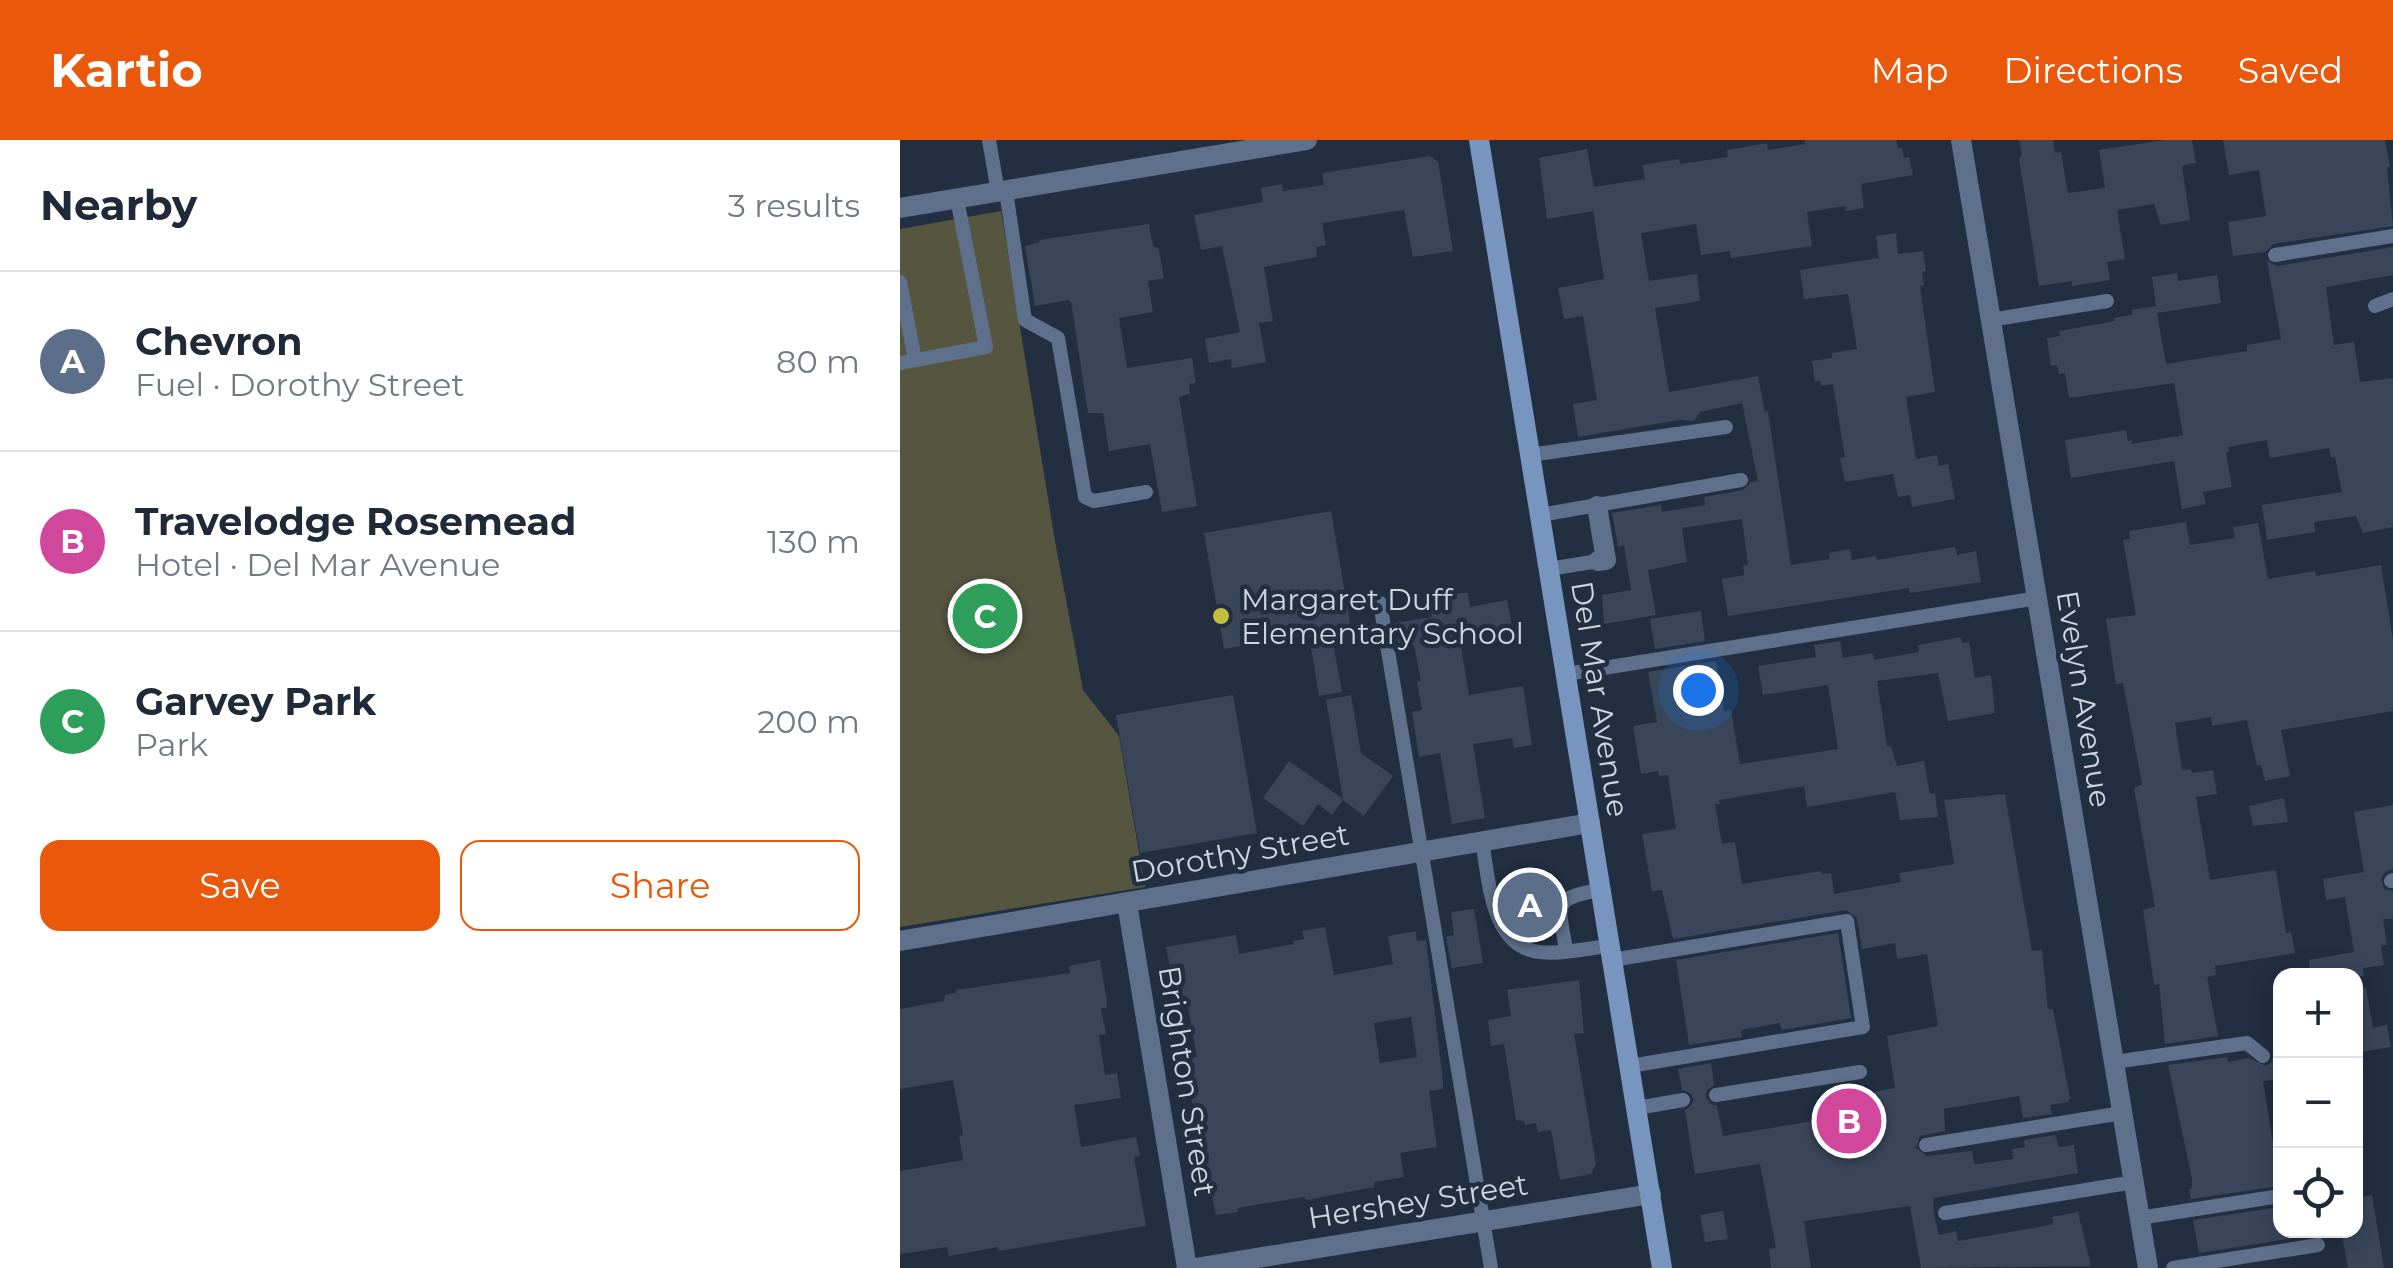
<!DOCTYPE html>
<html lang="en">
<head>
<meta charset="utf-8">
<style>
  body { margin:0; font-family:Montserrat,sans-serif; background:#f6f6f7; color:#1f2937 }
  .controls { position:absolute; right:30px; bottom:30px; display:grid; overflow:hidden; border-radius:20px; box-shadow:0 5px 25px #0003 }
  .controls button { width:90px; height:90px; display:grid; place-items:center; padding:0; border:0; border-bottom:2px solid #e0e1e3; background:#fff; color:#1f2937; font:50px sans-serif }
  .you { position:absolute; left:798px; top:550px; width:35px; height:35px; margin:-25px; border:8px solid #fff; border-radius:50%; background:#1a73e8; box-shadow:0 0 0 15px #1a73e833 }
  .badge { display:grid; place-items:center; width:65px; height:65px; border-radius:50%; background:#ea580c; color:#fff; font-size:32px; font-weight:700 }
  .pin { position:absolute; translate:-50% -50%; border:5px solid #fff; box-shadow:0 2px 10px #0006 }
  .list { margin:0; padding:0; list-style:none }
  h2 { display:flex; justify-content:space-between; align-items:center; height:130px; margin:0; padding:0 40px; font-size:42px }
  h2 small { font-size:32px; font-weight:400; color:#747a83 }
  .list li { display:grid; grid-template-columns:65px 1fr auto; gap:30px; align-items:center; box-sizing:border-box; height:180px; padding:0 40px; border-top:2px solid #e0e1e3 }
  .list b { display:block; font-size:38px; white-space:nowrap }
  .list p { margin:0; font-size:32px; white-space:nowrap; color:#747a83 }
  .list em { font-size:32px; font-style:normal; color:#747a83 }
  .actions { display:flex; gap:20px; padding:30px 40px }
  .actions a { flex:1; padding:22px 0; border:2px solid #ea580c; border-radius:20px; text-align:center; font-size:35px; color:#ea580c }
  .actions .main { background:#ea580c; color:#fff }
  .icon { flex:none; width:55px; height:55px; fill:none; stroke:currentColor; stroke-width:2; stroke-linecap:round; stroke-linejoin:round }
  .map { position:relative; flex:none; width:1493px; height:1128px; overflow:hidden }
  header { display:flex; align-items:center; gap:60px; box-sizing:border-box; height:140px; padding:0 50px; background:#ea580c; color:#fff }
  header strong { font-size:48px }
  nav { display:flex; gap:55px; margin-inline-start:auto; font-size:35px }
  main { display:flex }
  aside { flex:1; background:#fff }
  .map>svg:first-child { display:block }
  .green { fill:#555540 }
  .building { fill:#39465a; fill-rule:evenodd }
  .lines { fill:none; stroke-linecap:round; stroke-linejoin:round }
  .service { stroke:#5e708b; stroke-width:14 }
  .minor { stroke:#5e708b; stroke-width:20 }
  .tertiary { stroke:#5e708b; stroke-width:20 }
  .secondary { stroke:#7895c0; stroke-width:20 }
  .poi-dot { fill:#c1bd3f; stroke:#222f41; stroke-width:4 }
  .labels { text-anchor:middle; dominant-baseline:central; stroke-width:9; stroke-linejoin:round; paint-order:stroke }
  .poi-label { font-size:30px; fill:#cdd5e1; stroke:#222f41; text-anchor:start }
  .street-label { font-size:30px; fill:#cdd5e1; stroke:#222f41 }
</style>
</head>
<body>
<header>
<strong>Kartio</strong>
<nav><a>Map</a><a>Directions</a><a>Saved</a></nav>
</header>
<main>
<aside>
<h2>Nearby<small>3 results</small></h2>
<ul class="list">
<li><span class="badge" style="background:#5c6f8a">A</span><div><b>Chevron</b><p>Fuel · Dorothy Street</p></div><em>80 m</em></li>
<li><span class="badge" style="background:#d1479c">B</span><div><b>Travelodge Rosemead</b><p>Hotel · Del Mar Avenue</p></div><em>130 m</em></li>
<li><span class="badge" style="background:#2e9e5b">C</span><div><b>Garvey Park</b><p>Park</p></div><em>200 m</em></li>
</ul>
<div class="actions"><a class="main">Save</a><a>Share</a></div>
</aside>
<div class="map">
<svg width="1493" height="1128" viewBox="0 0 1493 1128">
  <rect width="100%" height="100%" fill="#222f41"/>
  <!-- green -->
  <path class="green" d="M 101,71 L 155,401 L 183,550 L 219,596 L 245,747 L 0,787 L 0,89 Z"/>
  <!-- building -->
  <path class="building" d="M 904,0 L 996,0 L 998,8 L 1002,8 L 1004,18 L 1009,17 L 1013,35 L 961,44 L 964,68 L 946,71 L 945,66 L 907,72 L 912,106 L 831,118 L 830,111 L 801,115 L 796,84 L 741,93 L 749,141 L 797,134 L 800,161 L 755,168 L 769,252 L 858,236 L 865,272 L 868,271 L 891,425 L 930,419 L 929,413 L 950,409 L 952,420 L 976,416 L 977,420 L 1055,407 L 1057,415 L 1076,411 L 1081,442 L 1010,453 L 1009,448 L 828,476 L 822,439 L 844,435 L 843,426 L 848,425 L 842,379 L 782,388 L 787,422 L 748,430 L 756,475 L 704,484 L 702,455 L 731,450 L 724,405 L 718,407 L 712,373 L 761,365 L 762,372 L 805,365 L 804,357 L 843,350 L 851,342 L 858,341 L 842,263 L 800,272 L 794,281 L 779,280 L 678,297 L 673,264 L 697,260 L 683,176 L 664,179 L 658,148 L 704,139 L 693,71 L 647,79 L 639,18 L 687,9 L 694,47 L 745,39 L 742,25 L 779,19 L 780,24 L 828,17 L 827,10 L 867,3 L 868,10 L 905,4 Z
    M 1119,0 L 1153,0 L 1155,13 L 1161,12 L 1168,53 L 1205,48 L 1199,10 L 1264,0 L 1292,0 L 1296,23 L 1282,26 L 1290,80 L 1261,85 L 1254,64 L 1217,70 L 1225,119 L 1207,122 L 1210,140 L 1172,146 L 1172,141 L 1139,146 L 1119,19 L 1122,14 Z
    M 1323,0 L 1485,0 L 1490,27 L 1487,27 L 1493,86 L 1373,104 L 1365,112 L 1333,116 L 1328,82 L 1366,76 L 1359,30 L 1329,35 Z
    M 530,16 L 538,22 L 553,111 L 513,117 L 504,70 L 422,83 L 426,105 L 416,107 L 417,117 L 364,127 L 373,181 L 359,183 L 366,222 L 332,228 L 331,219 L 309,223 L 305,199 L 340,192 L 322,106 L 301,110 L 294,75 L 363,62 L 361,48 L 382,44 L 383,51 L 424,45 L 422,33 Z
    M 249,84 L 253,106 L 259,109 L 264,138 L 248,141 L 253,172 L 219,178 L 227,228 L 292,218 L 296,243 L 289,244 L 290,254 L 279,257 L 297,366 L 262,372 L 250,304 L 209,311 L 203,273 L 188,273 L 171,162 L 168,160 L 135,166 L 125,106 L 140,102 L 139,100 Z
    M 996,93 L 998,114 L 1023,111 L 1026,131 L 1022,132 L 1024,145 L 1020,146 L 1035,252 L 1006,257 L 1016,319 L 1037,315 L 1039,326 L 1048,324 L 1055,359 L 1012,367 L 1010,355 L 998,357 L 993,334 L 945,342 L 940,318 L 945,317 L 933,244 L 921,246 L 920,241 L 915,242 L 912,221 L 932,218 L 932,213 L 957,209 L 948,154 L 904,159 L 900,130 L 979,118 L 976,96 Z
    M 1493,107 L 1493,135 L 1426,147 L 1434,205 L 1454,202 L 1460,242 L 1493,238 L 1493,387 L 1463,393 L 1456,376 L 1414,382 L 1415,392 L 1367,400 L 1362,365 L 1442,352 L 1435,317 L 1431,318 L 1429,308 L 1370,318 L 1367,300 L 1328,307 L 1329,312 L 1326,313 L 1332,347 L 1303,352 L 1306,364 L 1282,369 L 1274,321 L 1171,338 L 1165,300 L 1226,290 L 1228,301 L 1232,300 L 1232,304 L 1283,295 L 1274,243 L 1169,258 L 1165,233 L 1159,234 L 1157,225 L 1151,226 L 1147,198 L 1160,196 L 1159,191 L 1215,181 L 1214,178 L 1232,175 L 1232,170 L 1256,166 L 1252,137 L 1277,133 L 1278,141 L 1317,135 L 1321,163 L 1257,173 L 1266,224 L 1347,211 L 1347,205 L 1381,199 L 1367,121 L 1377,126 Z
    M 431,371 L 451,488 L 431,491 L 442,552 L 419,556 L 409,495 L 324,509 L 304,393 Z
    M 1286,382 L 1290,405 L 1335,398 L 1333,387 L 1358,383 L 1368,439 L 1415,431 L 1416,436 L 1481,425 L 1493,500 L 1493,571 L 1381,590 L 1390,636 L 1365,641 L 1361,625 L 1357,626 L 1347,580 L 1312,586 L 1311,577 L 1275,583 L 1282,630 L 1291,629 L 1292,633 L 1313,630 L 1317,654 L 1296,657 L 1310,740 L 1376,730 L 1386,793 L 1391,792 L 1395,813 L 1315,826 L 1316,835 L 1307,837 L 1318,896 L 1265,904 L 1259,844 L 1254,845 L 1243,770 L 1255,767 L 1234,648 L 1242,644 L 1223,543 L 1216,544 L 1206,479 L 1236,475 L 1223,400 L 1230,399 L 1229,391 Z
    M 561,453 L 568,453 L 570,467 L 607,460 L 612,486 L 559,495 L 569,555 L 623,546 L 632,605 L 614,608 L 612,598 L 573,604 L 585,678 L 552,684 L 540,613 L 519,617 L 512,572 L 522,570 L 517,542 L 521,541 L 514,505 L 499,507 L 495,483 L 532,477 L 529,458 Z
    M 801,471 L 805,501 L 755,509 L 750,479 Z
    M 1061,497 L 1062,503 L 1069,502 L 1075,538 L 1091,535 L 1095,573 L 1048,581 L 1038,533 L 977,541 L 987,606 L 991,606 L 997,626 L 1024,621 L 1030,654 L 1035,653 L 1038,677 L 1000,680 L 995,652 L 907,667 L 904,646 L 819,660 L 820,664 L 815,664 L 822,704 L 835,702 L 842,744 L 921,731 L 922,734 L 931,733 L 934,754 L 1001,742 L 999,733 L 1054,724 L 1044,660 L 1105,654 L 1132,811 L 1142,810 L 1148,869 L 1153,869 L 1170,958 L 1168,962 L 1150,965 L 1152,974 L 1123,978 L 1119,956 L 1044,969 L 1045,991 L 1020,996 L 1016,1008 L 1027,1016 L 1072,1011 L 1074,1023 L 1077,1024 L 1113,1019 L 1112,1009 L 1125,1007 L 1124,1000 L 1155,995 L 1159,1007 L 1174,1005 L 1178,1033 L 1033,1058 L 1034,1074 L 1039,1095 L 1056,1091 L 1058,1101 L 1150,1085 L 1153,1083 L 1152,1077 L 1178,1072 L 1191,1126 L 1021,1128 L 1010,1066 L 904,1081 L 911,1128 L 871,1128 L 869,1109 L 876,1108 L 860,1024 L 795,1034 L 785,970 L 790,967 L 794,959 L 790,953 L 782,950 L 778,929 L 811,923 L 814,945 L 807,950 L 806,958 L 811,964 L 817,966 L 823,996 L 948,975 L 944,957 L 995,948 L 987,896 L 1038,886 L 1027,814 L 997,819 L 995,803 L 962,809 L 957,778 L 946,770 L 773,799 L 762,750 L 752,751 L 742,694 L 776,689 L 768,635 L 759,636 L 758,631 L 741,634 L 733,586 L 757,582 L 748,532 L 816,521 L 824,571 L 831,570 L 840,624 L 938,609 L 928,545 L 863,555 L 858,526 L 916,517 L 914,505 L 940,501 L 943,518 L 973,513 L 974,520 L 1019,512 L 1018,505 Z
    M 333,555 L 357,693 L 240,713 L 216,575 Z
    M 451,555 L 461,613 L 493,636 L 464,676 L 443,660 L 432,675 L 418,664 L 403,686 L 363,658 L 389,621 L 443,659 L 426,560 Z
    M 1384,658 L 1388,682 L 1353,686 L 1349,666 Z
    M 1493,665 L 1493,729 L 1485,732 L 1481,739 L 1484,749 L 1493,751 L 1493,779 L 1483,779 L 1487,805 L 1481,806 L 1484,825 L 1463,828 L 1464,836 L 1437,836 L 1437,833 L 1411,836 L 1409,820 L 1454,812 L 1445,757 L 1426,760 L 1423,739 L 1464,732 L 1454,672 Z
    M 623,745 L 651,768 L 650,774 L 636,791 L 606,765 Z
    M 574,769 L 583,823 L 552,828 L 546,797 L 554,795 L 551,772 Z
    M 425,787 L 434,835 L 493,824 L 488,796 L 516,791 L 517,801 L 526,800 L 543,941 L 543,949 L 529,951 L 537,1007 L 500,1013 L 504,1037 L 474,1042 L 474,1047 L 407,1060 L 404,1057 L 338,1068 L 338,1072 L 316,1075 L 283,920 L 297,917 L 286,856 L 276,858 L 266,807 L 336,795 L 339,814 L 394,804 L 393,801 L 404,799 L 402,791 ZM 511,877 L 517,917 L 480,923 L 474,883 Z
    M 938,793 L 951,878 L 882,890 L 880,883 L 841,890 L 842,897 L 789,905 L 776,820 Z
    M 200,820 L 207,862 L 206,868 L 201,868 L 206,894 L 199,895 L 205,935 L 217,933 L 221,958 L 174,965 L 181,1007 L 236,997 L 240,1016 L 234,1017 L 246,1086 L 99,1111 L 98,1107 L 49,1116 L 47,1107 L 0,1114 L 0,1031 L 63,1020 L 59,996 L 63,995 L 53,940 L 0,949 L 0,869 L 44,861 L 45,855 L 56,853 L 56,850 L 170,833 L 169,826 Z
    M 679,840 L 684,893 L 674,894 L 696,1024 L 691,1034 L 660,1040 L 651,990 L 638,992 L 636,983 L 625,985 L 624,981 L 616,980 L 604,904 L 591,906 L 588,880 L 611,876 L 607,850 Z
    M 1456,848 L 1466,848 L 1473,888 L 1487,885 L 1491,907 L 1456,913 Z
    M 1380,913 L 1380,939 L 1363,941 L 1374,1009 L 1380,1008 L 1380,1046 L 1291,1059 L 1289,1049 L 1292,1048 L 1292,1039 L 1268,925 L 1327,917 L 1328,922 L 1349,918 L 1366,926 L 1372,922 L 1373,914 Z
    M 1472,1055 L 1484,1128 L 1448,1128 L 1441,1090 L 1456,1090 L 1456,1058 Z
    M 1380,1067 L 1380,1090 L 1392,1090 L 1394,1098 L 1299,1113 L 1293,1080 Z
    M 823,1071 L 828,1099 L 805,1102 L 800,1075 Z"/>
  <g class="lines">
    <!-- service -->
    <path class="service" d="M 89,0 L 98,52
      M 106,51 L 125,180 L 158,198 L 185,357 L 194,361 L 246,352
      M 1375,115 L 1493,96
      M 0,142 L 15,220
      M 1475,166 L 1493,159
      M 1090,180 L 1207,161
      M 0,223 L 86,207 L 57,59
      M 630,315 L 826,287
      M 640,375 L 841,340
      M 649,429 L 698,421
      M 480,463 L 591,1128
      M 666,534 L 1138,458
      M 582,701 C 589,738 590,806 639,812 C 661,815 687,808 710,806
      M 1491,741 L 1493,740
      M 666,810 C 659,765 650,758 701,750
      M 712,820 L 947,781 L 963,887 L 730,926
      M 1214,922 L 1347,903 L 1363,916
      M 816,955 L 960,932
      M 737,968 L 783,960
      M 1026,1005 L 1222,973
      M 1045,1073 L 1234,1042
      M 1239,1078 L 1380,1056
      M 1273,1128 L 1418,1105"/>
    <!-- minor -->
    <path class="minor" d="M 1061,0 L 1248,1128
      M 697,366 L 706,420 L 698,421
      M 227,763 L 287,1128
      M 0,801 L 690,683
      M 295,1128 L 751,1054"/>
    <!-- tertiary -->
    <path class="tertiary" d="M 0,68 L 407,0"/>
    <!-- secondary -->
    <path class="secondary" d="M 579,0 L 762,1128"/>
  </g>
  <!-- markers -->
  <circle class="poi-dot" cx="321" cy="476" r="10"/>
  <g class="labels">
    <!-- poi labels -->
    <g class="poi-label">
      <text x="341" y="459">Margaret Duff<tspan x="341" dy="34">Elementary School</tspan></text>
    </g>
    <!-- street labels -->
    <g class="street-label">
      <text transform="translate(700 559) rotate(81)">Del Mar Avenue</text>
      <text transform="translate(1184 559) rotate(81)">Evelyn Avenue</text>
      <text transform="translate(340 713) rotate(-10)">Dorothy Street</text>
      <text transform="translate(287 941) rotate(81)">Brighton Street</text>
      <text transform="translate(518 1061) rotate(-9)">Hershey Street</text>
    </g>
  </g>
</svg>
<div class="controls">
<button>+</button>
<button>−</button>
<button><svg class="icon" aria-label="locate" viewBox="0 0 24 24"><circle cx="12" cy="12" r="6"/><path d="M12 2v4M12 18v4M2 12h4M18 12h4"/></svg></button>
</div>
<div class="you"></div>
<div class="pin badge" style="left:630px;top:765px;background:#5c6f8a">A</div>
<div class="pin badge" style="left:949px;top:981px;background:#d1479c">B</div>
<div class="pin badge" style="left:85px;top:476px;background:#2e9e5b">C</div>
</div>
</main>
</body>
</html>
